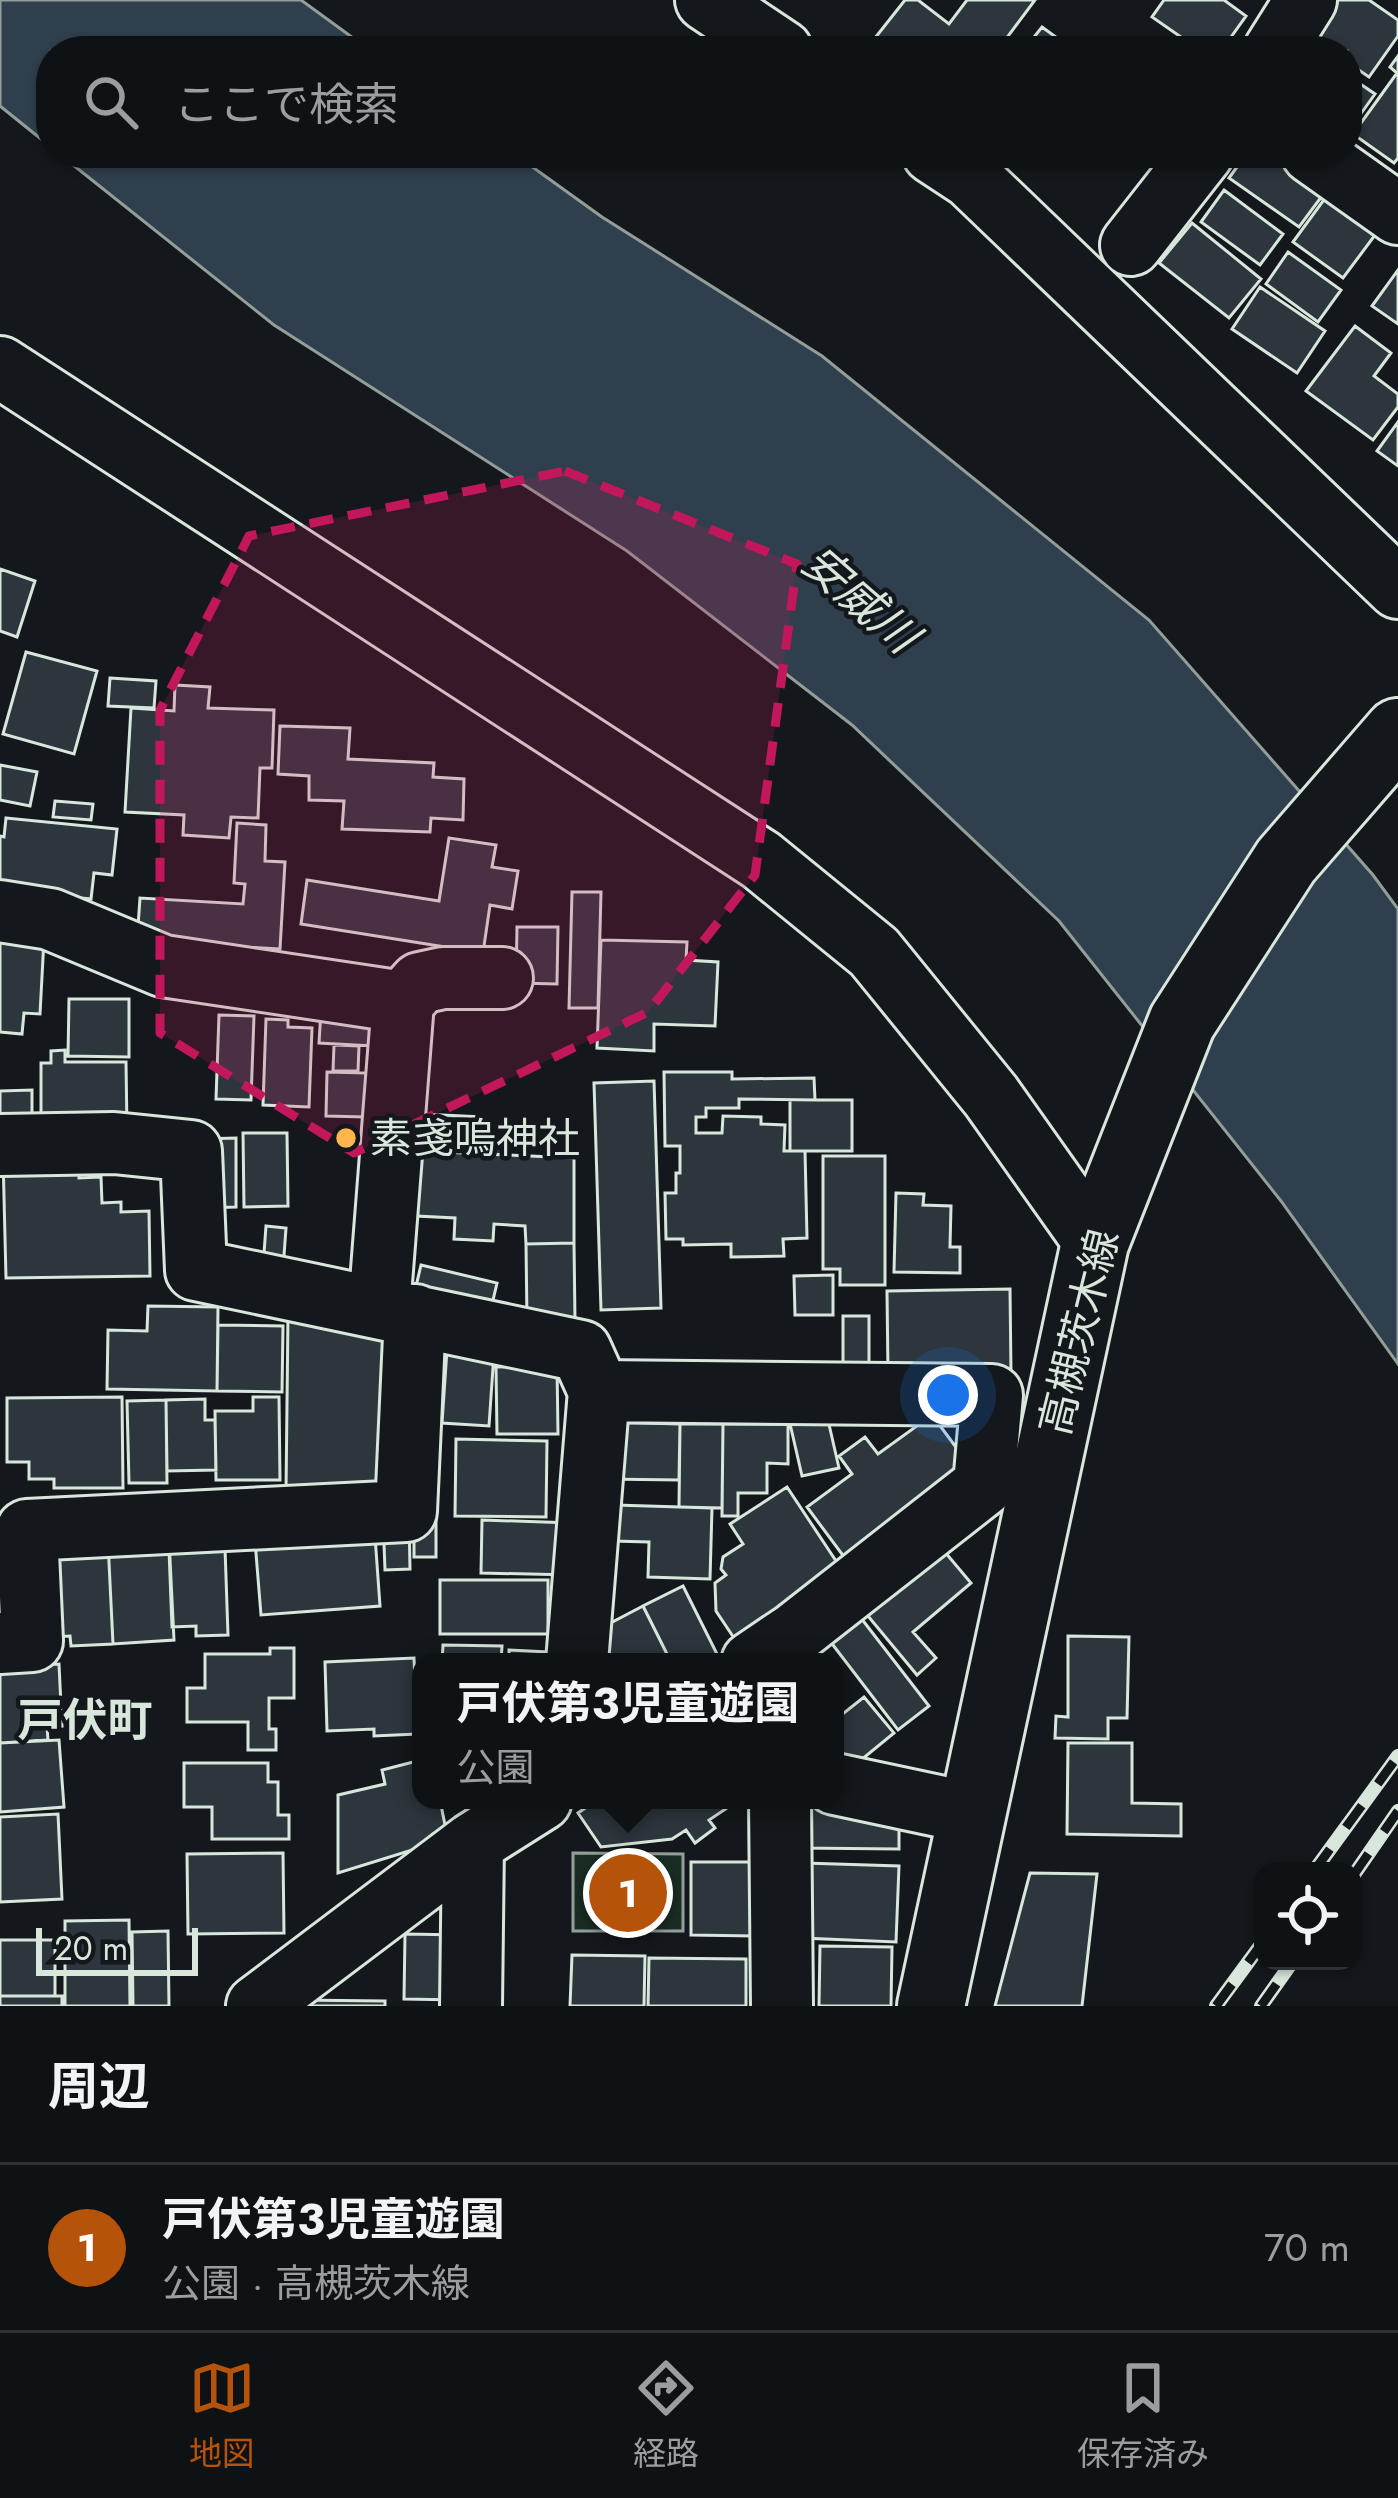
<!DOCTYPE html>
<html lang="ja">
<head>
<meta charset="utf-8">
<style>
  body { margin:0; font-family:Jost,"Noto Sans JP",sans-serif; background:#181b1e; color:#f1f3f6 }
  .controls { position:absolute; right:36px; bottom:36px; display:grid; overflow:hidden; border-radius:24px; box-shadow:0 3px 9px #0004 }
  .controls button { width:108px; height:108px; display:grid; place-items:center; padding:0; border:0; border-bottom:3px solid #2f3234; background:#0f1215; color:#f1f3f6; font:60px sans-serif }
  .scale { position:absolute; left:36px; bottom:30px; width:162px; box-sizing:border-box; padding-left:12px; border:6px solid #d8e6dc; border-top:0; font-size:33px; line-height:42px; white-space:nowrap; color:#d8e6dc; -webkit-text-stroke:9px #14181c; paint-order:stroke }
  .you { position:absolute; left:948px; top:1395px; width:42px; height:42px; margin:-30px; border:9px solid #fff; border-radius:50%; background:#1a73e8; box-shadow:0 0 0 18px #1a73e833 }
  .badge { display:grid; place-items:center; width:78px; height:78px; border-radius:50%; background:#b45309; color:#fff; font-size:39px; font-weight:700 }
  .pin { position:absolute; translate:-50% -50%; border:6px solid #fff; box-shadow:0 3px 12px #0006 }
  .popup { position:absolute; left:412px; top:1653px; width:432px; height:156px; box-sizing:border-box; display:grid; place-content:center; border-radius:24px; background:#0f1215; filter:drop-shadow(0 3px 9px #0005); font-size:39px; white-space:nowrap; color:#9b9ea0 }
  .popup b { font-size:45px; color:#f1f3f6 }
  .popup::after { content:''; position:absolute; left:50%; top:100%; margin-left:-24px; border:24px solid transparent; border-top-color:#0f1215 }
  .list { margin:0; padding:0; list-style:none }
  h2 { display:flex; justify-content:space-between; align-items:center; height:156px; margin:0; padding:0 48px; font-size:51px }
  h2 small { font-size:39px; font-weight:400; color:#9b9ea0 }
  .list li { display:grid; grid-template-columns:78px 1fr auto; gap:36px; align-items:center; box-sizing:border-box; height:168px; padding:0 48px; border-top:3px solid #2f3234 }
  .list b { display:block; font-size:45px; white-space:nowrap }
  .list p { margin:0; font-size:39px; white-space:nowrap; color:#9b9ea0 }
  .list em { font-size:39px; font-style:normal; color:#9b9ea0 }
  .icon { flex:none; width:66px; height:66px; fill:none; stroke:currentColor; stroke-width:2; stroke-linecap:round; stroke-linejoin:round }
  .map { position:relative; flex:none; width:1398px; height:2006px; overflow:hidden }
  .search { position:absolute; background:#0f1215; box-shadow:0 3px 9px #0004; left:36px; right:36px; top:36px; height:132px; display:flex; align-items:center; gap:30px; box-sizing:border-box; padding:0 42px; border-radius:48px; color:#9b9ea0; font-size:45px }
  .sheet { height:324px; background:#0f1215 }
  nav { display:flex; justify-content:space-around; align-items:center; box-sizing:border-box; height:168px; border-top:3px solid #2f3234; background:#0f1215; font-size:33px; color:#9b9ea0 }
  nav a { display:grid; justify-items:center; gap:6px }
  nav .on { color:#b45309 }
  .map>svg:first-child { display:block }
  .green { fill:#1a2d24; stroke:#939e99; stroke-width:3 }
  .water { fill:#2f3f4d; stroke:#939e99; stroke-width:3 }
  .building { fill:#2c363c; stroke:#d8e6dc; stroke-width:3 }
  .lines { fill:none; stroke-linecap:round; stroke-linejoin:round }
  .minor-casing { stroke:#d8e6dc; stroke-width:66 }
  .major-casing { stroke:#d8e6dc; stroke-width:72 }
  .minor { stroke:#14181c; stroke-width:60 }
  .major { stroke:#14181c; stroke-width:66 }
  .rail-casing { stroke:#d8e6dc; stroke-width:14 }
  .rail { stroke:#14181c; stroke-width:9; stroke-dasharray:27; stroke-linecap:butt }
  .marked { fill:#c2185b; fill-opacity:0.2; stroke:#c2185b; stroke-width:9; stroke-dasharray:24 15; stroke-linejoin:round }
  .poi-dot { fill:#ffb74d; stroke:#14181c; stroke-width:4.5 }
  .labels { text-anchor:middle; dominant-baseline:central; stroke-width:9; stroke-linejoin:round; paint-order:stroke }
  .poi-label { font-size:42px; fill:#d8e6dc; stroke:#14181c; text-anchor:start }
  .street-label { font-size:42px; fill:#d8e6dc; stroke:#14181c }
  .water-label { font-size:45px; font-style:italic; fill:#d8e6dc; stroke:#14181c }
  .neighbourhood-label { font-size:45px; font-weight:bold; fill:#d8e6dc; stroke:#14181c }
</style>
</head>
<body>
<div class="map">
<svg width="1398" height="2006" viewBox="0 0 1398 2006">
  <rect width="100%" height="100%" fill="#14181c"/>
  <!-- green -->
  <path class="green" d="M 573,1853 L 683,1854 L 683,1931 L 573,1931 Z"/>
  <!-- water -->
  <path class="water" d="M 0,0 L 301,0 L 371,51 L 51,51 L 51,147 L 0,106 Z
    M 58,153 L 513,153 L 602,217 L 822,356 L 1149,620 L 1373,875 L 1398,909 L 1398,1364 L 1281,1201 L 1059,921 L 852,725 L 627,551 L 274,325 Z"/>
  <!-- building -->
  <path class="building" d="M 905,0 L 918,0 L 949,24 L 967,0 L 1035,0 L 997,51 L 892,51 L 875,38 Z
    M 1164,0 L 1224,0 L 1246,16 L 1221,51 L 1201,51 L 1152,17 Z
    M 1332,0 L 1369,0 L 1398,20 L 1398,36 L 1369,77 L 1347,62 L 1347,51 L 1331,51 L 1307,35 Z
    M 1042,27 L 1075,51 L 1023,51 Z
    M 1398,56 L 1398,158 L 1394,163 L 1353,134 L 1397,73 L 1390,67 Z
    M 1347,75 L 1375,94 L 1347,133 Z
    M 1247,153 L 1271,153 L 1325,192 L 1299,227 L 1229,178 Z
    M 1224,190 L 1283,234 L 1260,265 L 1201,222 Z
    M 1331,190 L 1381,227 L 1343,278 L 1293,242 Z
    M 1192,223 L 1261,279 L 1229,318 L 1159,263 Z
    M 1288,252 L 1341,290 L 1318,322 L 1266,284 Z
    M 1398,270 L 1398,324 L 1372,306 Z
    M 1260,287 L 1325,331 L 1297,373 L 1232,329 Z
    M 1355,326 L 1391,353 L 1374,376 L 1398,394 L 1398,407 L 1373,440 L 1306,391 Z
    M 1398,422 L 1398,466 L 1377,451 Z
    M 0,569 L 35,581 L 17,637 L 0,631 Z
    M 26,652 L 97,671 L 74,754 L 3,734 Z
    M 110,678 L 156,681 L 154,708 L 108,706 Z
    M 175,685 L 210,687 L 208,708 L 274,710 L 272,768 L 260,768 L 258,818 L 231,817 L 229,838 L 183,835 L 184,815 L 125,812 L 131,708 L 174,711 Z
    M 280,726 L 350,728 L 348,759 L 434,763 L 433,777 L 464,779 L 463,820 L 431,818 L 430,832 L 342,829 L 344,801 L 309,800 L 309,776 L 278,774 Z
    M 0,765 L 37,772 L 30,806 L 0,800 Z
    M 55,801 L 93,804 L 91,820 L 53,817 Z
    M 6,818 L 117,829 L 112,875 L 94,873 L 91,899 L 0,890 L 0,836 L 4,837 Z
    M 237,823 L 266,825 L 265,861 L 285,862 L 280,949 L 137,941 L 140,898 L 243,904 L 245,884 L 234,883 Z
    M 449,838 L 496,845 L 492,867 L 518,871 L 512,909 L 490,905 L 483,953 L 301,924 L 307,880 L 439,901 Z
    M 572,892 L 601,892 L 598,1008 L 569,1008 Z
    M 517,927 L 558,927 L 557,984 L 516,983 Z
    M 0,930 L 44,939 L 40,1014 L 24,1013 L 22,1034 L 0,1032 Z
    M 601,940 L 687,942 L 686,960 L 718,962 L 715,1026 L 654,1024 L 654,1051 L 597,1048 Z
    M 69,999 L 129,999 L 129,1057 L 68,1056 Z
    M 321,1011 L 374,1014 L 373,1046 L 319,1043 Z
    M 219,1015 L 254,1016 L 251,1100 L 216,1099 Z
    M 266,1019 L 288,1020 L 288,1027 L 312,1028 L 309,1107 L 263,1105 Z
    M 334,1045 L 359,1046 L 358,1071 L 333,1071 Z
    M 65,1050 L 65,1062 L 126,1062 L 127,1130 L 41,1131 L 41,1063 L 51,1063 L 51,1051 Z
    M 327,1072 L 366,1073 L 365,1117 L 326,1116 Z
    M 664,1072 L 732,1072 L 732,1079 L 814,1078 L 815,1100 L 739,1099 L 739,1108 L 706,1108 L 706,1117 L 696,1117 L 696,1133 L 722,1133 L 723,1116 L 761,1117 L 761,1124 L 785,1125 L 784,1151 L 805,1151 L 807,1238 L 783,1239 L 784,1256 L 731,1257 L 731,1244 L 683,1245 L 683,1239 L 666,1239 L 665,1193 L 676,1193 L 676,1173 L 680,1173 L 680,1146 L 665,1146 Z
    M 654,1081 L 661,1308 L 601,1310 L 594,1083 Z
    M 32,1090 L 32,1133 L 0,1133 L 0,1091 Z
    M 790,1100 L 852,1100 L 852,1151 L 790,1151 Z
    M 401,1113 L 482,1117 L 481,1138 L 506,1139 L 505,1155 L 399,1150 Z
    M 243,1133 L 287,1133 L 288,1206 L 244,1207 Z
    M 236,1138 L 236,1207 L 201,1208 L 201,1139 Z
    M 399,1150 L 574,1158 L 574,1243 L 526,1244 L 525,1226 L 494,1224 L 493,1241 L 454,1239 L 455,1218 L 397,1215 Z
    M 79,1155 L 79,1178 L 101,1177 L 102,1203 L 121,1202 L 121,1212 L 149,1211 L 150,1276 L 6,1278 L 3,1156 Z
    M 823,1156 L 885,1156 L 885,1285 L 840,1285 L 840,1269 L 823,1269 Z
    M 896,1193 L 924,1194 L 923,1205 L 951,1206 L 950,1247 L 960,1247 L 960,1273 L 894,1272 Z
    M 266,1226 L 286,1228 L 283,1269 L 263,1267 Z
    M 574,1243 L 575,1321 L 527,1321 L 526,1244 Z
    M 421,1265 L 497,1283 L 490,1313 L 414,1295 Z
    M 833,1275 L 833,1315 L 795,1315 L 794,1276 Z
    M 1010,1289 L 1011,1373 L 888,1374 L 887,1291 Z
    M 148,1306 L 218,1307 L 217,1391 L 107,1389 L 108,1330 L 147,1331 Z
    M 288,1315 L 385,1317 L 382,1493 L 286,1492 Z
    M 843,1316 L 869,1316 L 869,1364 L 843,1364 Z
    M 218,1325 L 283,1326 L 282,1392 L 217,1391 Z
    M 448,1335 L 495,1338 L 489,1426 L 442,1423 Z
    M 557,1366 L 558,1434 L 497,1434 L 496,1367 Z
    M 122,1397 L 123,1488 L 54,1488 L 54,1479 L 29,1479 L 29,1462 L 7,1462 L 7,1398 Z
    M 253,1397 L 279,1397 L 280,1480 L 216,1480 L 215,1411 L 253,1411 Z
    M 205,1399 L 205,1420 L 215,1420 L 216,1470 L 167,1471 L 166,1400 Z
    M 166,1400 L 167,1483 L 129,1483 L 127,1401 Z
    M 825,1407 L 839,1468 L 802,1476 L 788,1415 Z
    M 932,1415 L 979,1478 L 853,1569 L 807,1507 L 852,1474 L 839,1456 L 865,1437 L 878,1454 Z
    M 605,1422 L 680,1424 L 679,1480 L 604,1479 Z
    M 680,1424 L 723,1424 L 722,1508 L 679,1507 Z
    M 723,1424 L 788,1424 L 788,1464 L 767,1463 L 767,1493 L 738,1493 L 738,1516 L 722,1516 Z
    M 456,1439 L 547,1441 L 546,1517 L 455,1516 Z
    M 787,1487 L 844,1573 L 738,1644 L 716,1611 L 715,1583 L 726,1575 L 721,1569 L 723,1557 L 743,1544 L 730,1524 Z
    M 615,1505 L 712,1508 L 710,1579 L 648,1577 L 649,1542 L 613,1541 Z
    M 414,1516 L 436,1516 L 436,1557 L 414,1557 Z
    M 383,1518 L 409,1518 L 410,1569 L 385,1570 Z
    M 482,1520 L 572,1523 L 572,1575 L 481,1573 Z
    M 374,1522 L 380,1606 L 261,1615 L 255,1541 Z
    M 169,1539 L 174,1640 L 113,1644 L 108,1542 Z
    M 934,1539 L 971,1583 L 913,1632 L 936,1658 L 917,1675 L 858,1604 Z
    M 108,1542 L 113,1644 L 71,1646 L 70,1636 L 50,1637 L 45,1545 Z
    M 225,1548 L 228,1635 L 196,1636 L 196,1626 L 172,1627 L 169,1550 Z
    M 440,1580 L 548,1580 L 548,1634 L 440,1634 Z
    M 683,1586 L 721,1662 L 671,1662 L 643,1606 Z
    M 643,1606 L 671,1662 L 599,1662 L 603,1627 Z
    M 854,1609 L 929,1706 L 898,1730 L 823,1632 Z
    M 1068,1636 L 1129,1637 L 1127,1718 L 1108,1718 L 1108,1739 L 1055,1738 L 1056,1716 L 1068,1717 Z
    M 443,1645 L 502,1646 L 501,1662 L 442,1662 Z
    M 270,1648 L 294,1648 L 294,1698 L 269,1698 L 269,1729 L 276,1729 L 276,1750 L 248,1750 L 248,1722 L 187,1722 L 187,1688 L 205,1688 L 205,1654 L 270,1654 Z
    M 509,1650 L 567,1653 L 567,1662 L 509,1662 Z
    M 414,1658 L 417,1734 L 374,1736 L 374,1729 L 327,1731 L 325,1662 Z
    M 59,1664 L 62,1726 L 47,1727 L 48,1740 L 0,1743 L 0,1667 Z
    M 864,1697 L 894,1733 L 844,1774 L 835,1763 L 835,1720 Z
    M 59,1740 L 64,1807 L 0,1812 L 0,1743 Z
    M 1068,1743 L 1132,1743 L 1132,1803 L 1181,1804 L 1181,1836 L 1067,1834 Z
    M 421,1760 L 421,1800 L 440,1800 L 446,1830 L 433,1834 L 435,1843 L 338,1873 L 338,1795 L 385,1784 L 382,1770 Z
    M 184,1763 L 268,1763 L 268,1782 L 278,1782 L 278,1815 L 289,1815 L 289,1839 L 212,1839 L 212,1807 L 184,1807 Z
    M 597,1800 L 739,1800 L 709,1820 L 715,1828 L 695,1843 L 686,1830 L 672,1839 L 601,1847 L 578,1813 Z
    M 799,1800 L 835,1800 L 899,1812 L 899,1849 L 799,1848 Z
    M 58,1814 L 62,1899 L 0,1902 L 0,1817 Z
    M 283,1853 L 284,1933 L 188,1934 L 187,1854 Z
    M 691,1862 L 755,1862 L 754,1936 L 691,1935 Z
    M 804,1863 L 899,1866 L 896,1942 L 802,1938 Z
    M 1030,1873 L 1097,1874 L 1082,2006 L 995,2006 Z
    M 129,1920 L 130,2006 L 65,2006 L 65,1921 Z
    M 168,1931 L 169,2006 L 133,2006 L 132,1932 Z
    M 405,1934 L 461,1935 L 460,2000 L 404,1999 Z
    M 0,1940 L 55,1940 L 55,1996 L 0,1996 Z
    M 820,1946 L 892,1947 L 891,2006 L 819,2006 Z
    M 572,1955 L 645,1956 L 644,2006 L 570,2006 Z
    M 649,1958 L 746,1959 L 746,2006 L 648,2006 Z
    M 0,1996 L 62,1996 L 62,2006 L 0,2006 Z
    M 296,2000 L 385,2001 L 385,2006 L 296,2006 Z"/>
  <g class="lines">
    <defs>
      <path id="minor" d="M 706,0 L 782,51
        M 1274,51 L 1306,0
        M 933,153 L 971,178 L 1398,588
        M 1312,153 L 1398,214
        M 1131,245 L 1203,153
        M 0,367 L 761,860 L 874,952 L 991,1096 L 1095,1243
        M 0,911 L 50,919 L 163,966 L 403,1002 L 379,1308
        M 403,1002 L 420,983 L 443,978 L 502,978
        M 0,1145 L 114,1143 L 191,1151 L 196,1270 L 581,1351 L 599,1391 L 992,1395 L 984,1485 L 795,1633 L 752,1662
        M 0,1643 L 32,1641 L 27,1530 L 406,1511 L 415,1315
        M 577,1662 L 599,1391
        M 835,1784 L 971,1813
        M 780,1800 L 782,2006
        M 257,2006 L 473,1843 L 541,1800
        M 471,2006 L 473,1843"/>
      <path id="major" d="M 931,2006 L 1095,1243 L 1182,1022 L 1286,861 L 1398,732"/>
    </defs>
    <!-- minor casing -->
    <use href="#minor" class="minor-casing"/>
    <!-- major casing -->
    <use href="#major" class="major-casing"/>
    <!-- minor -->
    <use href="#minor" class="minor"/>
    <!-- major -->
    <use href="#major" class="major"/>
    <defs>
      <path id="rail" d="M 1314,1871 L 1398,1756
        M 1353,1876 L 1398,1811
        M 1216,2006 L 1263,1942
        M 1261,2006 L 1293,1961"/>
    </defs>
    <!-- rail casing -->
    <use href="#rail" class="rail-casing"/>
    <!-- rail -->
    <use href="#rail" class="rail"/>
  </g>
  <!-- marked area -->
  <path class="marked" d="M 565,471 L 797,564 L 755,875 L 648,1012 L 354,1153 L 160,1033 L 160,710 L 249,536 Z"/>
  <!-- markers -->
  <circle class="poi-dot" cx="346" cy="1138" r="12"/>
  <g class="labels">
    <!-- poi labels -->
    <g class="poi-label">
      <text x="370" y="1138">素戔嗚神社</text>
    </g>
    <!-- street labels -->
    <g class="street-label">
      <text transform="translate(1079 1332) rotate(-76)">高槻茨木線</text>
    </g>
    <!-- water labels -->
    <g class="water-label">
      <text transform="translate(860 599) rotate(41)">安威川</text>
    </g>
    <!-- neighbourhood labels -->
    <g class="neighbourhood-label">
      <text x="85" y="1720">戸伏町</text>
    </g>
  </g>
</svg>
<div class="controls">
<button><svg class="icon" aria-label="locate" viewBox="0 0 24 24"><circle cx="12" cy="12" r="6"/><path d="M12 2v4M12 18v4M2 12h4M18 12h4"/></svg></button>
</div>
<div class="scale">20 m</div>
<div class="you"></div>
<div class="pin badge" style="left:628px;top:1893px">1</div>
<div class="popup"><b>戸伏第3児童遊園</b>公園</div>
<div class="search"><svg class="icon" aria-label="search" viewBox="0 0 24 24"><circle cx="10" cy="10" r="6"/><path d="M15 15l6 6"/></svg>ここで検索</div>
</div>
<section class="sheet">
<h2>周辺<small></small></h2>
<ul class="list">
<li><span class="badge">1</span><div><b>戸伏第3児童遊園</b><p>公園 · 高槻茨木線</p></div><em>70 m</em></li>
</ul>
</section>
<nav>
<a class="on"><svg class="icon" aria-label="map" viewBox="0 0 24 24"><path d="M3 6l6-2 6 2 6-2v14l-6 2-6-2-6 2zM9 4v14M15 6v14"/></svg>地図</a>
<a><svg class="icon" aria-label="directions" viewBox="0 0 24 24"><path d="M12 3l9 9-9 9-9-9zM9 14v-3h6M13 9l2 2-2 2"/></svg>経路</a>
<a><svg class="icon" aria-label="saved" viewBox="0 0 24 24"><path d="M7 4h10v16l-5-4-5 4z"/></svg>保存済み</a>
</nav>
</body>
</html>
